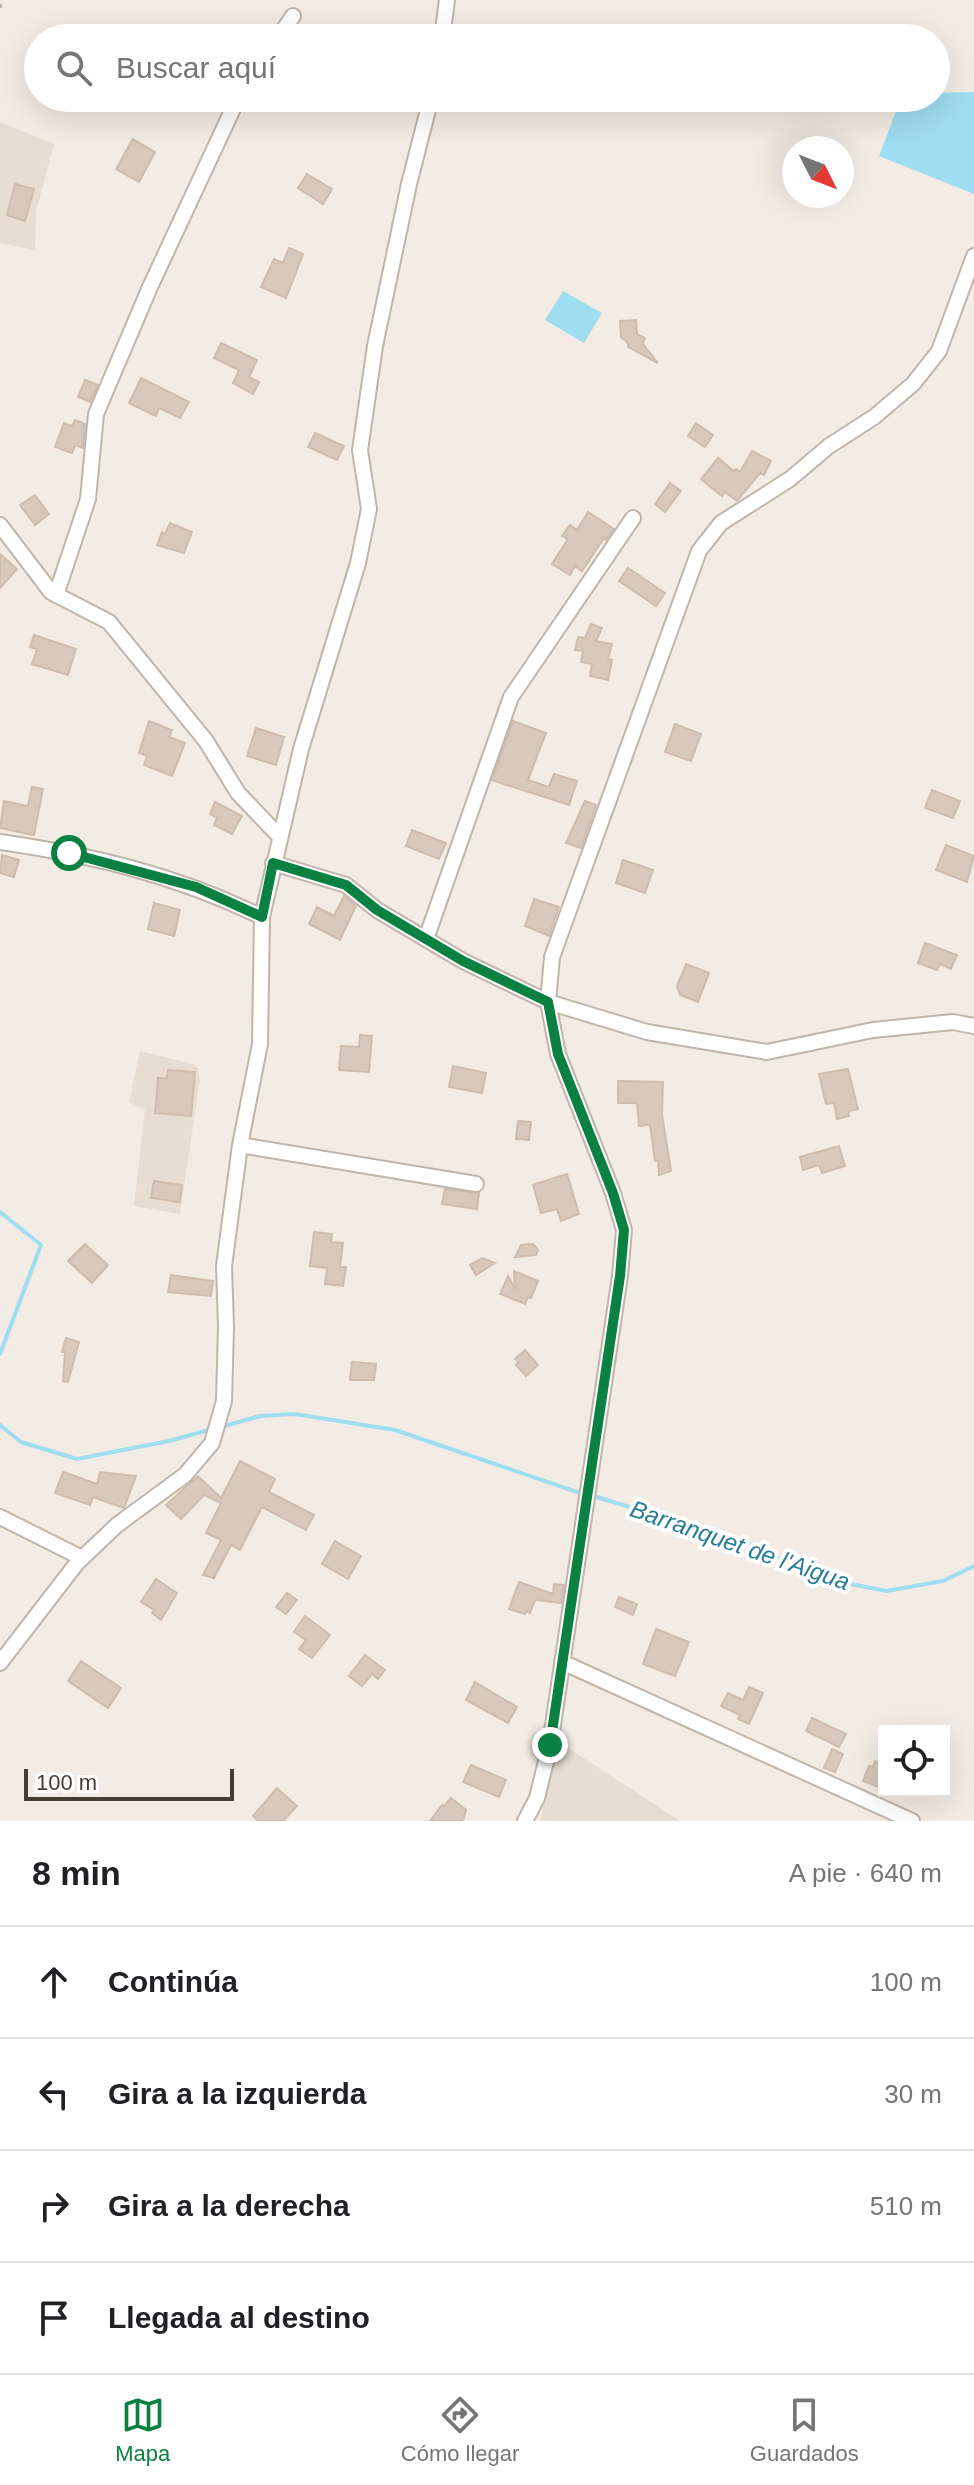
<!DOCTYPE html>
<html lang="es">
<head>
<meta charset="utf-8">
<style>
  body { margin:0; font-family:Arial,sans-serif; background:#f2f2f2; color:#202124 }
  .controls { position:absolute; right:24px; bottom:24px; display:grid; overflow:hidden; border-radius:0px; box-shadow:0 8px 32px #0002 }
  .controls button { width:72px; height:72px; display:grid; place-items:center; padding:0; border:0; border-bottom:2px solid #e0e0e0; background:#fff; color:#202124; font:40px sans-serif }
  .compass { position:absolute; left:782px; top:136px; width:72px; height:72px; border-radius:50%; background:#fff; box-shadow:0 8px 32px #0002; rotate:132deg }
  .scale { position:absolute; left:24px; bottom:20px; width:210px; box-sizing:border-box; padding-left:8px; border:4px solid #453c34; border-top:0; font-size:22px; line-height:28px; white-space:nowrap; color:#453c34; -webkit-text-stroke:6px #fff; paint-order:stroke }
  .stop { position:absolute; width:24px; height:24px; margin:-18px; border:6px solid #0b8043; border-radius:50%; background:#fff }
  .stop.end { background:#0b8043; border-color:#fff; box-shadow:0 2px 8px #0008 }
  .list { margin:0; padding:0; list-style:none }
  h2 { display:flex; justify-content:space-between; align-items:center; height:104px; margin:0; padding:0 32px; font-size:34px }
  h2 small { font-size:26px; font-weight:400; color:#757577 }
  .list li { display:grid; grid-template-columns:52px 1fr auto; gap:24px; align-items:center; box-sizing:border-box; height:112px; padding:0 32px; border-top:2px solid #e0e0e0 }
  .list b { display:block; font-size:30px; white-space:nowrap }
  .list em { font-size:26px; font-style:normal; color:#757577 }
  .icon { flex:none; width:44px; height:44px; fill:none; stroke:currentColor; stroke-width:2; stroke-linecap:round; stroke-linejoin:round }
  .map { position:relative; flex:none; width:974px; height:1821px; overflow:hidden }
  .search { position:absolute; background:#fff; box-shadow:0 8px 32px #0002; left:24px; right:24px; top:24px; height:88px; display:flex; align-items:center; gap:20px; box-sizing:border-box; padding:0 28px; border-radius:44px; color:#757577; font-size:30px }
  .sheet { height:552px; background:#fff }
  nav { display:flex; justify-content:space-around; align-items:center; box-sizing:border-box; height:112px; border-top:2px solid #e0e0e0; background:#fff; font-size:22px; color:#757577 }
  nav a { display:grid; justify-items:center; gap:4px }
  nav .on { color:#0b8043 }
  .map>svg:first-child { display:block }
  .residential { fill:#e7ddd2 }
  .water { fill:#9fddf1 }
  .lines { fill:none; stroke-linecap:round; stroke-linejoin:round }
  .stream { stroke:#9fddf1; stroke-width:4 }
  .building { fill:#d7c8bd; stroke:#cfbcad; stroke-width:2 }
  .minor-casing { stroke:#c1b5aa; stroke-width:18 }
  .path { stroke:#c0ab98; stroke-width:3; stroke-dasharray:4 4; stroke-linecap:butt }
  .minor { stroke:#fff; stroke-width:14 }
  .route { stroke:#0b8043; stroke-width:10 }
  .labels { text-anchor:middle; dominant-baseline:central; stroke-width:8; stroke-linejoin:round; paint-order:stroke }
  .water-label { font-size:24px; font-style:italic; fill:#287c9a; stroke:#fff }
</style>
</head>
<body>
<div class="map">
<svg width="974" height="1821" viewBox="0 0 974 1821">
  <rect width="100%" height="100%" fill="#f2ece4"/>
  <!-- residential -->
  <path class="residential" d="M 0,122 L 54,144 L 36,211 L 35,250 L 0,243 Z
    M 140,1051 L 197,1065 L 200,1079 L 180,1214 L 134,1206 L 145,1110 L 129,1102 Z
    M 559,1742 L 680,1821 L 540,1821 Z"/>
  <!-- water -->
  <path class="water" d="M 974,92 L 974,194 L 879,156 L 901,98 L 936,98 L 936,93 Z
    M 563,291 L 602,313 L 584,343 L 545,320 Z"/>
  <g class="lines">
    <!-- stream -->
    <path class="stream" d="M 0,1212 L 41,1245 L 0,1354
      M 0,1425 L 21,1442 L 77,1459 L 169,1441 L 212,1429
      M 221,1427 L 260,1416 L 295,1414 L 395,1430 L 577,1492
      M 597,1497 L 750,1544 L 820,1578 L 886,1591 L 943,1581 L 974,1566"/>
  </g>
  <!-- building -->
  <path class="building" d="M 133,139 L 155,152 L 139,182 L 116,169 Z
    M 307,174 L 332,189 L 323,204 L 298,188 Z
    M 15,184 L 34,189 L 25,221 L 7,215 Z
    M 289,248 L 303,254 L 286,298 L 261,287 L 274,259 L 283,263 Z
    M 636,320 L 637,334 L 645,338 L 643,344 L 658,363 L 628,347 L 628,343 L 621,337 L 620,321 Z
    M 221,343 L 257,360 L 249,377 L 259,382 L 253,394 L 233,383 L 239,370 L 214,358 Z
    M 141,378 L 189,402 L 180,418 L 159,408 L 156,416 L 129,403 Z
    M 85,380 L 98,385 L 90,402 L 78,397 Z
    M 75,420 L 85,424 L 83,448 L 75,445 L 72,453 L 55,447 L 64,423 L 72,426 Z
    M 696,423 L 713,435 L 705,447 L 688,436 Z
    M 315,433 L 344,446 L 337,460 L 308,447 Z
    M 752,451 L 771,461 L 764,475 L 760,473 L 737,501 L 725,492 L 722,496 L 701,479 L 718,458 L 734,471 L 736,469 L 740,472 Z
    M 670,483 L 681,491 L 665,512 L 655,504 Z
    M 35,495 L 49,514 L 35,525 L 20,505 Z
    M 588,512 L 614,529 L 606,540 L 604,538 L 582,571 L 575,566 L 570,575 L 552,564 L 568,539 L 562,536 L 570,525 L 577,530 Z
    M 170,523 L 192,532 L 184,553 L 157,545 L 162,532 L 165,534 Z
    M 0,554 L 17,569 L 0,588 Z
    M 628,568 L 665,593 L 656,606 L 619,581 Z
    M 591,624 L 602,628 L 596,641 L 612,644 L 608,659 L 612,660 L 608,680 L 590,676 L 592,664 L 581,662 L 583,651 L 575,650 L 578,637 L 585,638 Z
    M 34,635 L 76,649 L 68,675 L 32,664 L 37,649 L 30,647 Z
    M 149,721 L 172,730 L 169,737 L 185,743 L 172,776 L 144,765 L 147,756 L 139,753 Z
    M 513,721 L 546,733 L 528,780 L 549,787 L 554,774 L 577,781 L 569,805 L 492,780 Z
    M 675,724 L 701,734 L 691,761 L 665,752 Z
    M 256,728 L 284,737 L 276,765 L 247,756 Z
    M 32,787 L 43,789 L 34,835 L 0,828 L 4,801 L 28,806 Z
    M 932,790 L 960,801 L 953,818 L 925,808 Z
    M 585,801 L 596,805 L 581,848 L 566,843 Z
    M 215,802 L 242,816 L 232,834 L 214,825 L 217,818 L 210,814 Z
    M 412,830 L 446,843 L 439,859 L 406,846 Z
    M 946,845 L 974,856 L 967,882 L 936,870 Z
    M 2,855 L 19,860 L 14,877 L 0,873 Z
    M 623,860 L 653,870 L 645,893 L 616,883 Z
    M 344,896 L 356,906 L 340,940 L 309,924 L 317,907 L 334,916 Z
    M 534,899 L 559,907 L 549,936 L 525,926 Z
    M 154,903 L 180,910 L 174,936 L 148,929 Z
    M 925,943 L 957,955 L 951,969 L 940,964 L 937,970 L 918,963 Z
    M 686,964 L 709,973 L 698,1002 L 680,995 L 677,986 Z
    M 360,1035 L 372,1036 L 369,1072 L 339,1070 L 341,1046 L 359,1047 Z
    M 453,1066 L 486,1073 L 482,1093 L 449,1087 Z
    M 848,1069 L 858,1109 L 848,1111 L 849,1116 L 837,1119 L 834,1103 L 826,1104 L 819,1074 Z
    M 168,1070 L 195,1072 L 191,1116 L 155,1113 L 158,1078 L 167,1078 Z
    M 618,1081 L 663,1082 L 662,1115 L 671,1171 L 659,1175 L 658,1160 L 655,1161 L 650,1125 L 639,1126 L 637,1103 L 618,1103 Z
    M 518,1121 L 531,1122 L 529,1140 L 516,1139 Z
    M 839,1146 L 845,1166 L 822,1173 L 819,1165 L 803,1170 L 800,1157 Z
    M 567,1174 L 579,1214 L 561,1221 L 557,1209 L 541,1213 L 533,1185 Z
    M 154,1181 L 182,1185 L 180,1202 L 151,1198 Z
    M 445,1189 L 479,1193 L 477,1209 L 442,1204 Z
    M 314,1232 L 332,1234 L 331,1242 L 343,1243 L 340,1267 L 346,1267 L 343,1286 L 325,1284 L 327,1268 L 310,1266 Z
    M 85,1244 L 108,1265 L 92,1283 L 68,1261 Z
    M 533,1244 L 538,1250 L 536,1255 L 515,1257 L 521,1245 Z
    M 482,1258 L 495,1263 L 476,1275 L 470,1265 Z
    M 514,1271 L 538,1281 L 531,1298 L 528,1297 L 525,1304 L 500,1294 L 508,1276 L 515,1289 Z
    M 171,1275 L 213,1281 L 211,1296 L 168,1292 Z
    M 66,1338 L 79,1342 L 68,1382 L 63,1381 L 65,1352 L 62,1352 Z
    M 525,1350 L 538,1365 L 526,1376 L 516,1365 L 519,1362 L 515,1359 Z
    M 352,1362 L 376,1364 L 374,1380 L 350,1380 Z
    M 240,1461 L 275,1479 L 269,1492 L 314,1515 L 306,1530 L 262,1507 L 240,1550 L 231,1545 L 214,1578 L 203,1575 L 221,1540 L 206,1533 L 221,1503 L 204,1495 L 181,1519 L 166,1505 L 198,1476 L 221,1498 Z
    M 63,1472 L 97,1484 L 100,1472 L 136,1476 L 124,1508 L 93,1497 L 90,1505 L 55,1493 Z
    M 335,1541 L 361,1556 L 348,1579 L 322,1564 Z
    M 156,1579 L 177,1593 L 161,1620 L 152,1613 L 154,1610 L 141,1602 Z
    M 519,1582 L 553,1594 L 554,1584 L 564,1585 L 561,1603 L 535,1600 L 530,1613 L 526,1611 L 525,1614 L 509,1609 Z
    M 287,1593 L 297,1600 L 286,1614 L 276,1607 Z
    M 619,1597 L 637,1604 L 633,1615 L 615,1607 Z
    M 305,1616 L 330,1635 L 312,1658 L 299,1649 L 306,1640 L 294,1632 Z
    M 656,1629 L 689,1642 L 675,1676 L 643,1664 Z
    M 365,1655 L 385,1670 L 378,1679 L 372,1674 L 362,1686 L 349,1676 Z
    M 81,1661 L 121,1688 L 108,1708 L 68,1681 Z
    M 475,1682 L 517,1707 L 508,1723 L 466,1700 Z
    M 749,1687 L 763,1693 L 749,1724 L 738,1719 L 740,1715 L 721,1706 L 728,1693 L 743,1700 Z
    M 812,1718 L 846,1734 L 839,1747 L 806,1731 Z
    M 832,1749 L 843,1754 L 835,1772 L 824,1768 Z
    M 875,1761 L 884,1765 L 884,1789 L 863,1781 L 869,1766 L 873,1767 Z
    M 471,1765 L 506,1780 L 499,1797 L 463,1782 Z
    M 277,1788 L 297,1806 L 283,1821 L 259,1821 L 253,1816 Z
    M 451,1798 L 466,1810 L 464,1818 L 461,1821 L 430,1821 L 442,1805 L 444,1806 Z"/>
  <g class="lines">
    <defs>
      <path id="minor" d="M 278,38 L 293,16
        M 442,38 L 447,0
        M 0,525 L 51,592 L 109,622 L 206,741 L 238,793 L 280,837
        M 56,595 L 88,499 L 96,414 L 150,287 L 238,98
        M 0,842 C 95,856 176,875 262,917
        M 273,863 L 346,885 L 377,910 L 463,961 L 548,1002 L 647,1032 L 767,1052 L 873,1030 L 953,1022 L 974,1026
        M 426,939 L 511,697 L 633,518
        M 240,1145 L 476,1184
        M 0,1517 L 82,1558
        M 562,1662 L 912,1821
        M 0,1663 L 77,1563 L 117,1525 L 185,1475 L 212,1443 L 224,1401 L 226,1327 L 224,1266 L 240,1145 L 260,1044 L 262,917 L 301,749 L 358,563 L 369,509 L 360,450 L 375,346 L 409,184 L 431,98
        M 525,1821 L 537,1798 L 550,1745 L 620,1276 L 624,1230 L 613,1193 L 558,1054 L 548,1002 L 552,957 L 699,551 L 721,523 L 790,479 L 829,446 L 874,417 L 913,384 L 939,351 L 974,256"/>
    </defs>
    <!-- minor casing -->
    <use href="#minor" class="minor-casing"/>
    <!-- path -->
    <path class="path" d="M 0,8 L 2,0"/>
    <!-- minor -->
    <use href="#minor" class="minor"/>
  </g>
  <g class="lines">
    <!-- route -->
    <path class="route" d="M 69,853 L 196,887 L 262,917 L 273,863 L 346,885 L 377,910 L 463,961 L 548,1002 L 558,1054 L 613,1193 L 624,1230 L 620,1276 L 550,1745"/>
  </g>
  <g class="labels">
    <!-- water labels -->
    <g class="water-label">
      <text transform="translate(740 1545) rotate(19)">Barranquet de l'Aigua</text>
    </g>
  </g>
</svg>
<div class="controls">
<button><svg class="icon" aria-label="locate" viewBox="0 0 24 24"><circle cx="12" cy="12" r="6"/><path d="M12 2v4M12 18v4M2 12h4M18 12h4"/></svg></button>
</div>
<svg class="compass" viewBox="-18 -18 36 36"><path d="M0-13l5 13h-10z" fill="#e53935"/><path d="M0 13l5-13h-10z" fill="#757577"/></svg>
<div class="scale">100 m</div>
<div class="stop" style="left:69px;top:853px"></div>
<div class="stop end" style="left:550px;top:1745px"></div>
<div class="search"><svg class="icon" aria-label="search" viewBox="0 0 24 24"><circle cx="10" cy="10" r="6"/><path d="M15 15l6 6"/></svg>Buscar aquí</div>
</div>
<section class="sheet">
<h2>8 min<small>A pie · 640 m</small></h2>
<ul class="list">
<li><svg class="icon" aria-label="ahead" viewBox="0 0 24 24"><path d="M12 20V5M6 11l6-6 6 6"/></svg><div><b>Continúa</b></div><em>100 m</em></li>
<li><svg class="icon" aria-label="left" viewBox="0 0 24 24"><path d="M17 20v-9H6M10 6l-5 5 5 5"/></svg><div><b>Gira a la izquierda</b></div><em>30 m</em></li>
<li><svg class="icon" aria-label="right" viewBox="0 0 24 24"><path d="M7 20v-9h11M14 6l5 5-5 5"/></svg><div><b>Gira a la derecha</b></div><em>510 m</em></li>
<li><svg class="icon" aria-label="arrive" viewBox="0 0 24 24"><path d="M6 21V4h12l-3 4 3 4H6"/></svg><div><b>Llegada al destino</b></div></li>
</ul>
</section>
<nav>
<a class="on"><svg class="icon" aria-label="map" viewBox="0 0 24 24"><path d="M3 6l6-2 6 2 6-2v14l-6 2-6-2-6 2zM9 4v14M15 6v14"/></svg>Mapa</a>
<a><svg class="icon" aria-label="directions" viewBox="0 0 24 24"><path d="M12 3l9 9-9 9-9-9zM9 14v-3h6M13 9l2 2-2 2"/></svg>Cómo llegar</a>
<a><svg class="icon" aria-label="saved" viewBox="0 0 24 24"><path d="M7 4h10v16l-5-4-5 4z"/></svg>Guardados</a>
</nav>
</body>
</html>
